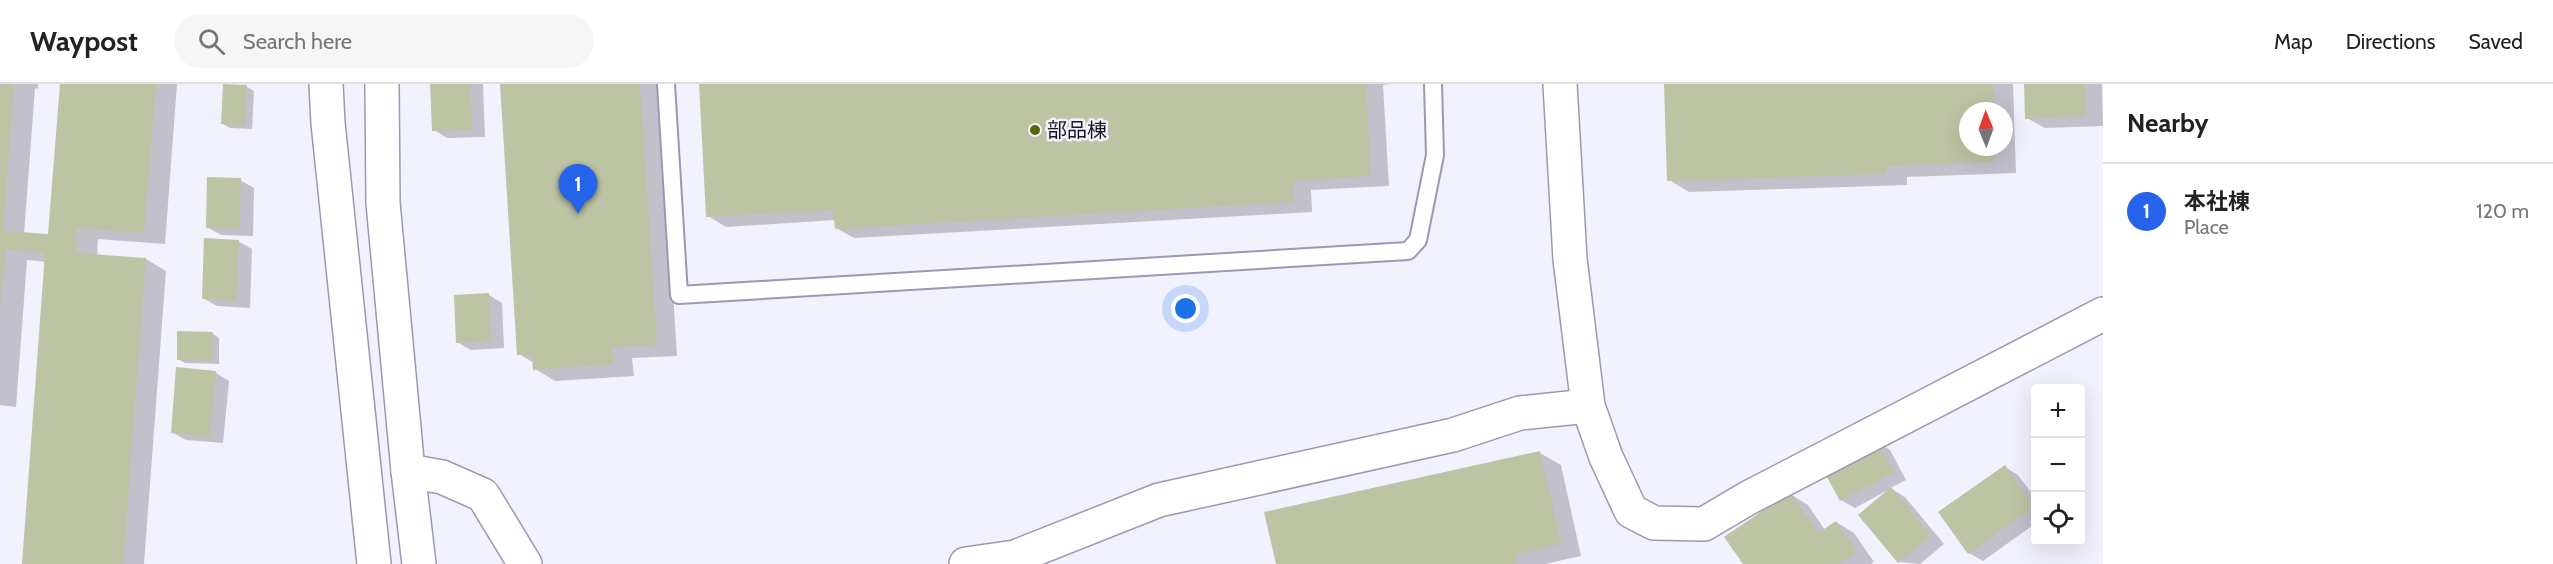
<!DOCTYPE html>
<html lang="en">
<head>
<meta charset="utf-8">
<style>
  body { margin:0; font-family:Cabin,"Noto Sans JP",sans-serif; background:#f6f6f6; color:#222 }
  .controls { position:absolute; right:18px; bottom:18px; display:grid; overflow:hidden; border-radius:6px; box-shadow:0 6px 24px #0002 }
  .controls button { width:54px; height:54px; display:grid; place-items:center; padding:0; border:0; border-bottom:2px solid #e0e0e0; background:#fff; color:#222; font:30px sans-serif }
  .compass { position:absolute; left:1959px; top:18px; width:54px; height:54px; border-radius:50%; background:#fff; box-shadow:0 6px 24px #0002; rotate:359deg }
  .you { position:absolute; left:1186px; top:225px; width:21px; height:21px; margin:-15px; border:4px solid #fff; border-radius:50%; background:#1a73e8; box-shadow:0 0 0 9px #1a73e833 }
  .badge { display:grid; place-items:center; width:39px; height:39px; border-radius:50%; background:#2563eb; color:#fff; font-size:20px; font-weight:700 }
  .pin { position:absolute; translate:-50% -50px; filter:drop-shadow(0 2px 3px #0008) }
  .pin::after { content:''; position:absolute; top:32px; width:21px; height:18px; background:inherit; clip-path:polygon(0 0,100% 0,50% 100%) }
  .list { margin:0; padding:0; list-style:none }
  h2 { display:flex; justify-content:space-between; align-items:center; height:78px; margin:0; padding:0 24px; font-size:26px }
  h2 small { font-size:20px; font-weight:400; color:#767676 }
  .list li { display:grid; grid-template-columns:39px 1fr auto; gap:18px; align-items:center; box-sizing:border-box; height:96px; padding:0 24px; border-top:2px solid #e0e0e0 }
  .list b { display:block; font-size:22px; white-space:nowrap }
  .list p { margin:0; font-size:20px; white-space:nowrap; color:#767676 }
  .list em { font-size:20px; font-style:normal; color:#767676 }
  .icon { flex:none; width:33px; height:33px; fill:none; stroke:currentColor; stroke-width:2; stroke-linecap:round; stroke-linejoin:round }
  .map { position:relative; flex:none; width:2103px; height:480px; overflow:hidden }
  header { display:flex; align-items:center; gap:36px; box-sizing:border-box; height:84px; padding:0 30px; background:#fff; border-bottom:2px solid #e0e0e0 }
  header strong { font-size:28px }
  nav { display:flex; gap:33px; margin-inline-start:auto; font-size:21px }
  .search { width:420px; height:54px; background:#f6f6f6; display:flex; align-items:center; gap:15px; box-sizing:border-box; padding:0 21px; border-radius:33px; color:#767676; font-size:22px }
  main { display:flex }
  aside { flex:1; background:#fff }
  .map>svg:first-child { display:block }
  .shadow { fill:#0003; fill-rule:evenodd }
  .building { fill:#bdc4a4 }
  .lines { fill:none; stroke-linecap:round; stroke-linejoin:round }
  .lane-casing { stroke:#9b98b6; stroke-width:20 }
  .street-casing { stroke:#9b98b6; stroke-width:36 }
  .secondary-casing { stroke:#9b98b6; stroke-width:36 }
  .lane { stroke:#fff; stroke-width:16 }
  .street { stroke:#fff; stroke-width:33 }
  .secondary { stroke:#fff; stroke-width:33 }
  .poi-dot { fill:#586508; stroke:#f2f1fe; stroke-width:2 }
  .labels { text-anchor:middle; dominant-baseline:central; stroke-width:5; stroke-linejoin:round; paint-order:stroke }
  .poi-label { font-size:20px; fill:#181722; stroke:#f2f1fe; text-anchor:start }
</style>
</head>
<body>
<header>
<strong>Waypost</strong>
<div class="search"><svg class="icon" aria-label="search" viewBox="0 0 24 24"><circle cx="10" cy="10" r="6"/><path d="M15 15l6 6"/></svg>Search here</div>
<nav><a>Map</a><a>Directions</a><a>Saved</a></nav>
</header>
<main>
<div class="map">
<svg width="2103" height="480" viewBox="0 0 2103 480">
  <rect width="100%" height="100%" fill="#f2f1fe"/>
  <!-- shadow -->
  <path class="shadow" d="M 0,0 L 38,0 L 38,5 L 35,4 L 24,150 L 50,152 L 62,0 L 177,0 L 165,160 L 98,155 L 97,172 L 146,175 L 166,187 L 144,480 L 23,480 L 46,178 L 27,176 L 16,323 L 0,321 Z
    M 432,0 L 483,0 L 485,53 L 447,54 L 434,46 Z
    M 502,0 L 660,0 L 677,272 L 632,274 L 634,292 L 555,297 L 535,285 L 534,279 L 519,270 Z
    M 700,0 L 1391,0 L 1383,1 L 1389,102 L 1311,106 L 1312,128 L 854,154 L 836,144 L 836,136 L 726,143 L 708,132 Z
    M 1666,0 L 2013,0 L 2016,89 L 1907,93 L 1907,101 L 1689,108 L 1669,96 ZM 1968,27 L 2004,27 L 2004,63 L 1968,63 Z
    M 2025,0 L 2102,0 L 2103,42 L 2045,44 L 2027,34 Z
    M 247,3 L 254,7 L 252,45 L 230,44 L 223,40 Z
    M 240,96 L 254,104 L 253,152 L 221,151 L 207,143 Z
    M 238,157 L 252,165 L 250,224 L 217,222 L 203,214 Z
    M 489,211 L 502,219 L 504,264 L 471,266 L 457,258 Z
    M 212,249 L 219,254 L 219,280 L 185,279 L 178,275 Z
    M 216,289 L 229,297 L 223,359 L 186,356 L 172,348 Z
    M 1877,358 L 1890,366 L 1906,396 L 1890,404 L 1905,413 L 1944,460 L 1920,480 L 1899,478 L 1888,406 L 1855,424 L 1841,416 Z
    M 1540,369 L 1561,381 L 1581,472 L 1545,480 L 1277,480 Z
    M 2005,383 L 2018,391 L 2036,415 L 2036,439 L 1983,477 L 1969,469 Z
    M 1790,410 L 1808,421 L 1825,446 L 1836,438 L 1854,449 L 1874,478 L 1871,480 L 1745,480 Z"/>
  <!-- building -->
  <path class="building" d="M 0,0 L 14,0 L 3,147 L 48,150 L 60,0 L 156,0 L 144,149 L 77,144 L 76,169 L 146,174 L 123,480 L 22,480 L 45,169 L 6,165 L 0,226 Z
    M 223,0 L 247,1 L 245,42 L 221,40 Z
    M 430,0 L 470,0 L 472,46 L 432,47 Z
    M 500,0 L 640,0 L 657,261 L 612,263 L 613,280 L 533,286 L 532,270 L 517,271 Z
    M 699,0 L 1366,0 L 1371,92 L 1293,97 L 1294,118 L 835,145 L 833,126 L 706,133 Z
    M 1664,0 L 1993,0 L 1994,27 L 1968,27 L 1968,63 L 1995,63 L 1995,78 L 1886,82 L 1887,90 L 1667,97 Z
    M 2024,0 L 2085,0 L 2086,32 L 2025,35 Z
    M 207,93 L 241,94 L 239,145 L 206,144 Z
    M 204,154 L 239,156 L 236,217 L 202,215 Z
    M 489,209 L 491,257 L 456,259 L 454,211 Z
    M 177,247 L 213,248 L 212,277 L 177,276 Z
    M 176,283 L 216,287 L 210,353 L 171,349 Z
    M 1877,357 L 1894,388 L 1840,417 L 1823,386 Z
    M 1540,367 L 1561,460 L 1515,471 L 1517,480 L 1276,480 L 1264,428 Z
    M 2005,381 L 2034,423 L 1968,470 L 1938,428 Z
    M 1891,403 L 1931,452 L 1898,479 L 1858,431 Z
    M 1790,408 L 1818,449 L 1836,437 L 1857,467 L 1839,480 L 1743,480 L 1724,453 Z"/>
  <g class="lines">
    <defs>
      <path id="lane" d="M 666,0 L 679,211 L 1408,167 L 1418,156 L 1435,71 L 1433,0"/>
      <path id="street" d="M 1560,0 L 1570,175 L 1588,322 L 1606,373 L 1631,427 L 1654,439 L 1704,440 L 1748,414 L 2103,230
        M 408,387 L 442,393 L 483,411 L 525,480
        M 966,480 L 1015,473 L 1159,416 L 1453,351 L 1520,329 L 1588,322"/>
      <path id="secondary" d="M 326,0 L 328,39 L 374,480
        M 382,0 L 383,119 L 408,387 L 419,480"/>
    </defs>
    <!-- lane casing -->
    <use href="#lane" class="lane-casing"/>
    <!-- street casing -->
    <use href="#street" class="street-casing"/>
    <!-- secondary casing -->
    <use href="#secondary" class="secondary-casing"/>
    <!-- lane -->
    <use href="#lane" class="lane"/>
    <!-- street -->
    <use href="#street" class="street"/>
    <!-- secondary -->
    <use href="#secondary" class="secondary"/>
  </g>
  <!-- markers -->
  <circle class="poi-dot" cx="1035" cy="46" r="6"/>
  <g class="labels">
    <!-- poi labels -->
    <g class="poi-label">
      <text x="1047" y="46">部品棟</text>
    </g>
  </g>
</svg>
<div class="controls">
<button>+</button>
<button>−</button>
<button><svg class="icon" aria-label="locate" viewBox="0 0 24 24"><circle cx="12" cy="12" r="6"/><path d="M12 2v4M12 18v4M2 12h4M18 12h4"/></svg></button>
</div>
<svg class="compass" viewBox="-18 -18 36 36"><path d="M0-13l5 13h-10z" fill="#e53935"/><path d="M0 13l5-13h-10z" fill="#767676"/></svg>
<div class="you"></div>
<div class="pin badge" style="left:578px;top:130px">1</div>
</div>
<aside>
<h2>Nearby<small></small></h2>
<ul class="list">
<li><span class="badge">1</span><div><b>本社棟</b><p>Place</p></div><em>120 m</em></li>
</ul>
</aside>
</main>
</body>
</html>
